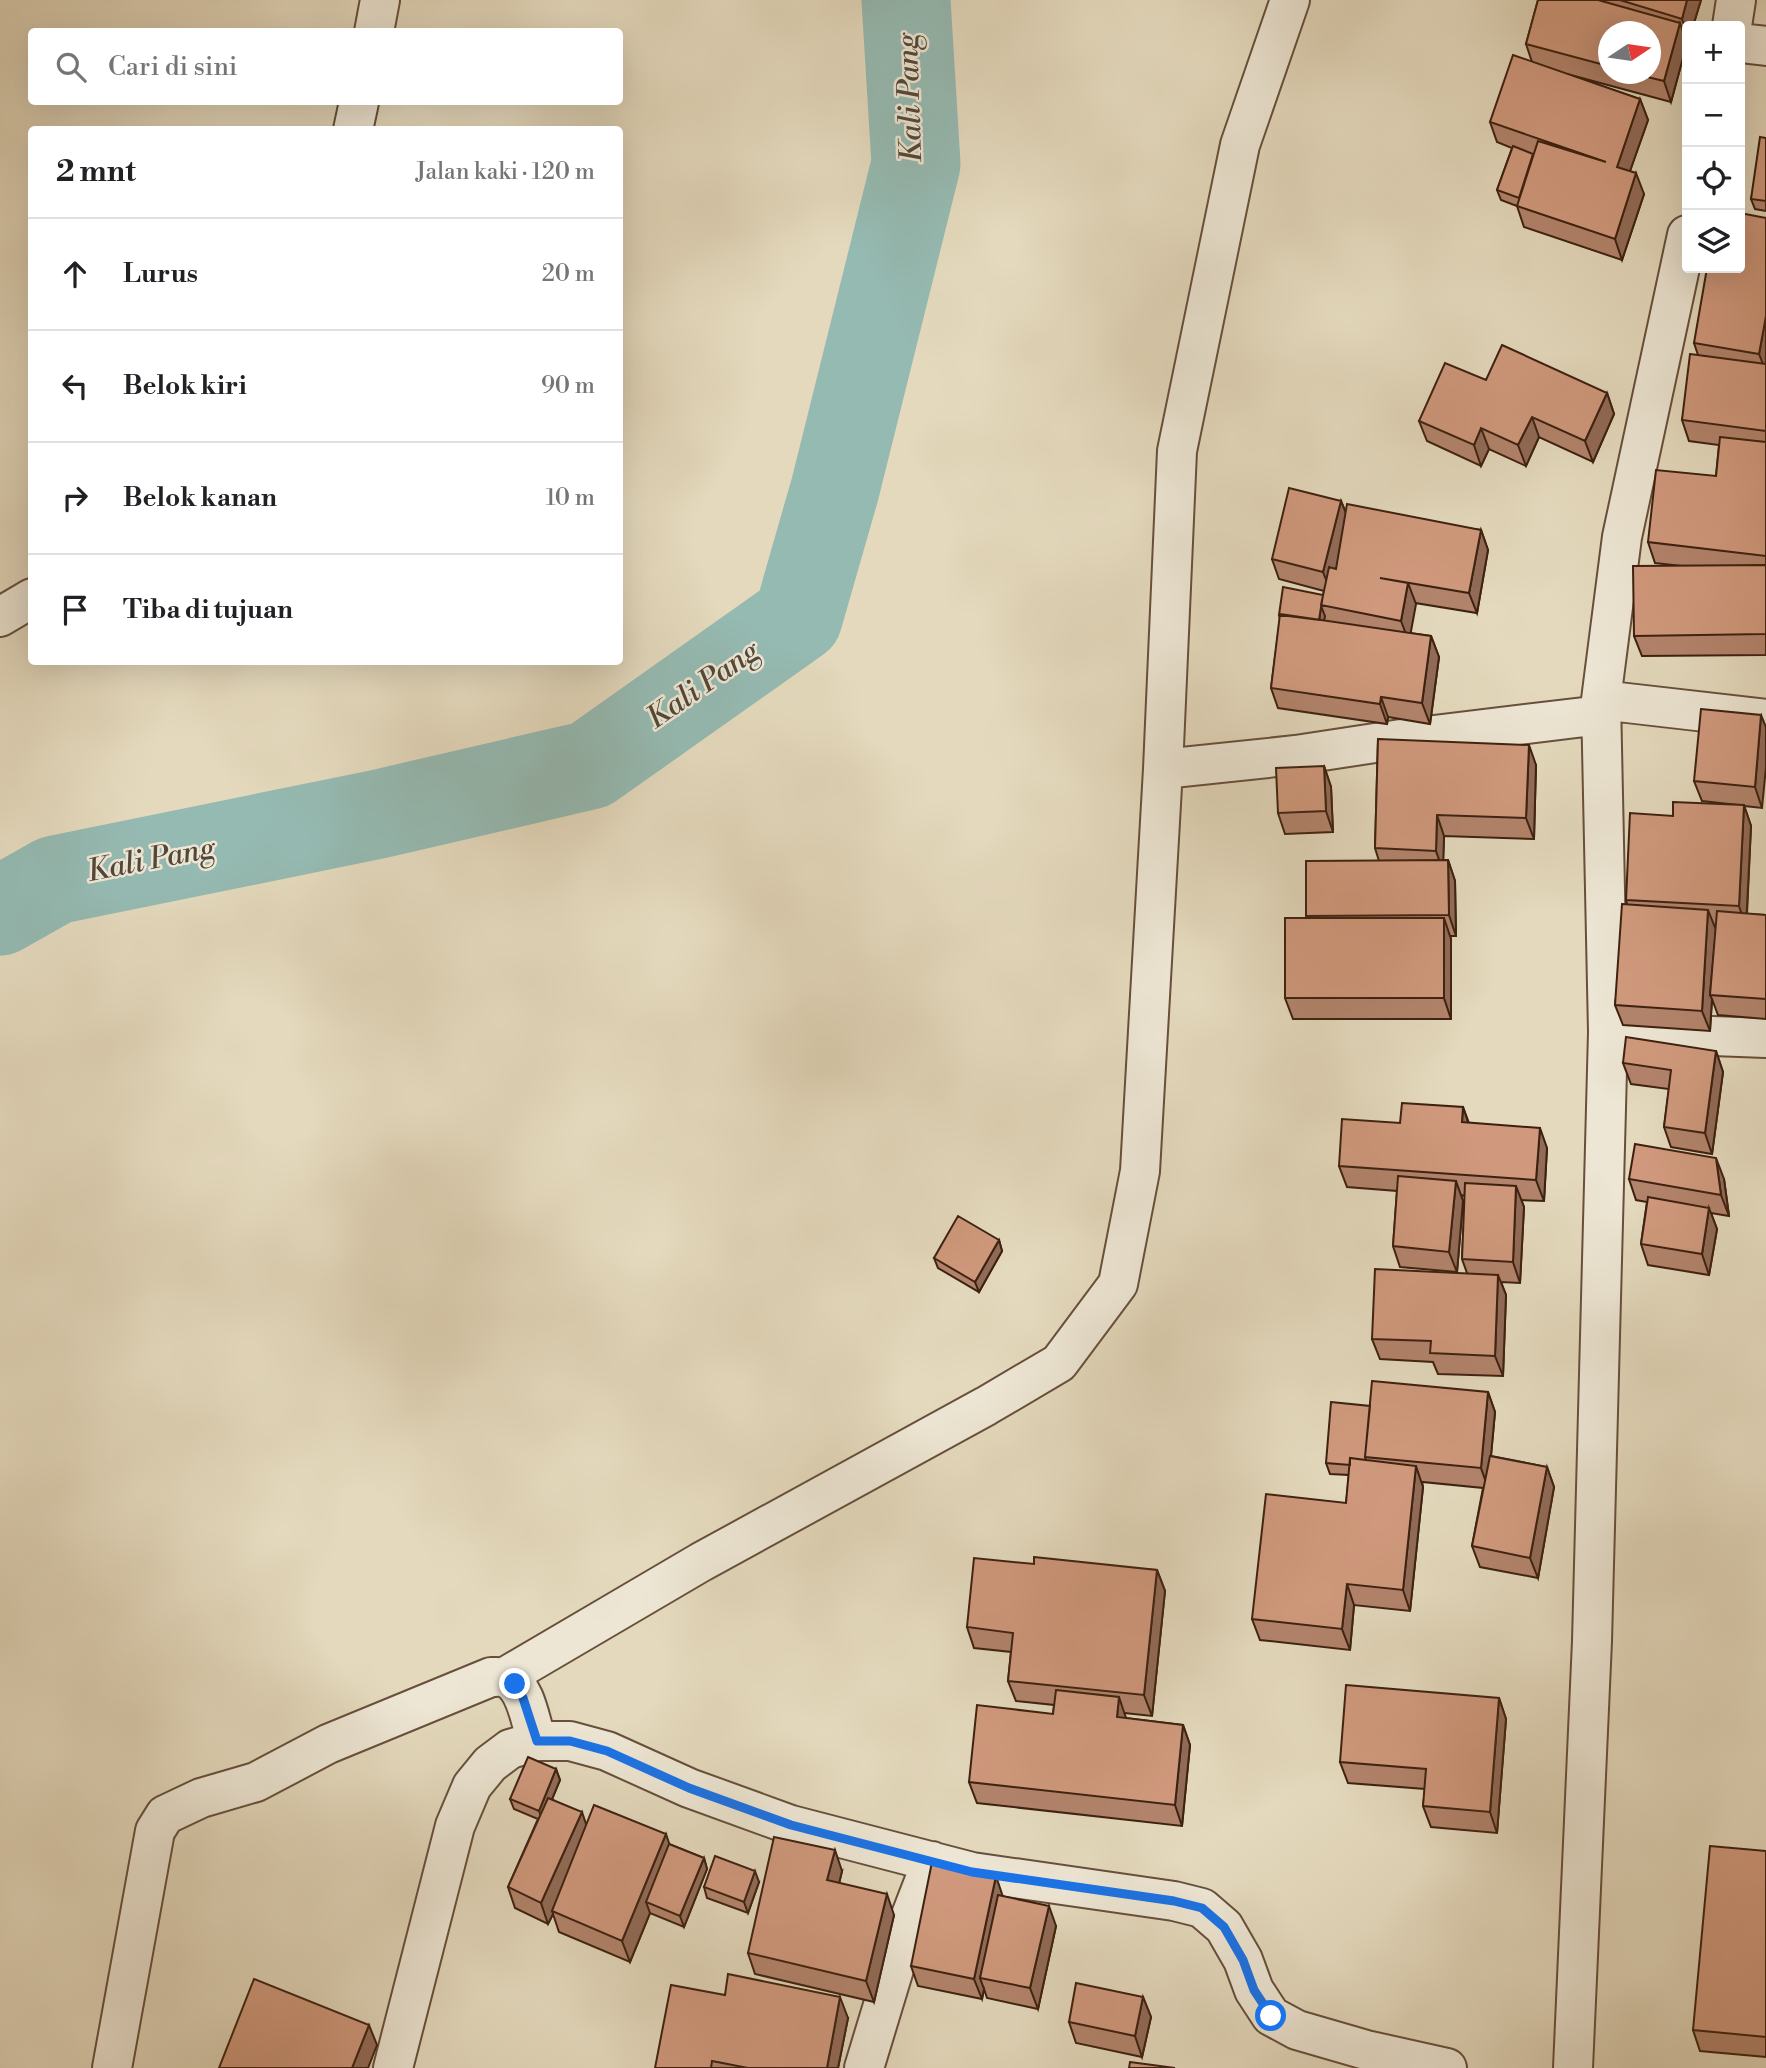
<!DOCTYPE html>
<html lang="id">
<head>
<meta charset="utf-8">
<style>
  body { margin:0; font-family:"Libre Bodoni",serif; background:#f6f6f6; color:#202124 }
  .controls { position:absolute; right:21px; top:21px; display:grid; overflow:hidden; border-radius:7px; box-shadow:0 7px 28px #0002 }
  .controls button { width:63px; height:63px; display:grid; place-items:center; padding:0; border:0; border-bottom:2px solid #e0e0e0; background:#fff; color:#202124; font:35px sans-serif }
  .compass { position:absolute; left:1598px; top:21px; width:63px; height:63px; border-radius:50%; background:#fff; box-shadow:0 7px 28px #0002; rotate:77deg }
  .stop { position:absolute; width:21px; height:21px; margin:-16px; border:5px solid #1a73e8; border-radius:50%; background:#fff }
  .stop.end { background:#1a73e8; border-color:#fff; box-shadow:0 2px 7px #0008 }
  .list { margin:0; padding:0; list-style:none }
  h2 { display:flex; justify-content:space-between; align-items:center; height:91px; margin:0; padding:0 28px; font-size:30px }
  h2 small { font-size:23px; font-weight:400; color:#757577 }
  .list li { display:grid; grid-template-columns:46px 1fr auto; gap:21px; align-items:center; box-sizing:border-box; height:112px; padding:0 28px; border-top:2px solid #e0e0e0 }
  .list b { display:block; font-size:26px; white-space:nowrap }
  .list em { font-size:23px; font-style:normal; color:#757577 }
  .icon { flex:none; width:38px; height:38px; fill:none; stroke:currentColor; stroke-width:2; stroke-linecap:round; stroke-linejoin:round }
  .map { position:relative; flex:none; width:1766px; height:2068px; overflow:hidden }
  .search { position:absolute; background:#fff; box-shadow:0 7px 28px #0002; left:28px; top:28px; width:595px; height:77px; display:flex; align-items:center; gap:18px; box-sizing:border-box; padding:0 24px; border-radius:7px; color:#757577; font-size:26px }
  .panel { position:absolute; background:#fff; box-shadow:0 7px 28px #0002; left:28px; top:126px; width:595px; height:539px; border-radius:7px }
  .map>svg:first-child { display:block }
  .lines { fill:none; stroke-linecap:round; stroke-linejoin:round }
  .river { stroke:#95bab2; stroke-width:89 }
  .street-casing { stroke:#674f3b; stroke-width:42 }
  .street { stroke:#ede6d4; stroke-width:38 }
  .wall { fill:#b3846c; stroke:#3d2110; stroke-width:2; fill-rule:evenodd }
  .shaded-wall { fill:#926b58; stroke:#3d2110; stroke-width:2 }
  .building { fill:#d0997d; stroke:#3d2110; stroke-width:2 }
  .route { stroke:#1a73e8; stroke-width:9 }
  .labels { text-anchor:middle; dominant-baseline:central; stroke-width:5; stroke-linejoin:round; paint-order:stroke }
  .water-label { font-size:30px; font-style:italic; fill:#534738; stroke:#ede6d4 }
</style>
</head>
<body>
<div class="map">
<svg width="1766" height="2068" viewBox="0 0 1766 2068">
  <rect width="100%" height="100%" fill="#e4d9bd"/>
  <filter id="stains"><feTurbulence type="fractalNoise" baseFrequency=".00286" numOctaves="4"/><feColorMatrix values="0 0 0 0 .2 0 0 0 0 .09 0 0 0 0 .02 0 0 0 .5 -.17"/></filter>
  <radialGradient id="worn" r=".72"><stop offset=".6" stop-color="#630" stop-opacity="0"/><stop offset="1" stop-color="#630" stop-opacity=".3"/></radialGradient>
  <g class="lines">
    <!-- river -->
    <path class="river" d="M 0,911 L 55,880 L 379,814 L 590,765 L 798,618 L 835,489 L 916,164 L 906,0"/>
    <defs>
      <path id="street" d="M 1732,26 L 1736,0
        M 374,32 L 380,0
        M 1740,43 L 1766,46
        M 353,130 L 359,102
        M 0,617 L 32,598
        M 1601,700 L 1766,719
        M 1163,769 L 1296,755 L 1401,739 L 1601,715
        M 1608,1032 L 1766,1038
        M 505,1677 L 701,1562 L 986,1406 L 1059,1363 L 1118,1284 L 1140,1171 L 1163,769 L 1177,451 L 1240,145 L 1290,0
        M 112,2068 L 155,1831 L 165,1815 L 201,1798 L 256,1782 L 328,1744 L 491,1677 C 497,1677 503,1676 508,1679 C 527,1689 530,1722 537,1741
        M 393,2068 L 455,1826 L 472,1786 L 490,1764 L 510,1749 L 537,1741 L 570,1741 L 607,1751 L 689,1788 L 791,1825 L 972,1872 L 1174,1901 L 1202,1908 L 1224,1927 L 1243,1960 L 1254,1990 L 1271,2016 L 1297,2030 L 1366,2050 L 1447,2068
        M 864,2068 L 908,1923 L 932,1861
        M 1573,2068 L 1592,1641 L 1608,1032 L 1601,700 L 1622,537 L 1687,235"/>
    </defs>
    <!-- street casing -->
    <use href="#street" class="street-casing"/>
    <!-- street -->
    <use href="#street" class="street"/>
  </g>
  <!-- wall -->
  <path class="wall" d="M 1538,0 L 1701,0 L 1693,26 L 1687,26 L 1687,39 L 1685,38 L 1687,43 L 1671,102 L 1567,74 L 1640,99 L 1648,120 L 1630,171 L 1644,194 L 1622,260 L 1524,227 L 1517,206 L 1501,200 L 1497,190 L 1512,148 L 1497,142 L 1490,122 L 1532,62 L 1526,44 ZM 1608,32 L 1650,74 L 1608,74 Z
    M 1766,138 L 1766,211 L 1755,209 L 1751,199 Z
    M 1766,218 L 1766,655 L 1642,656 L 1634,636 L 1682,566 L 1655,563 L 1648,542 L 1716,476 L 1719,445 L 1689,441 L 1682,420 L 1698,355 L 1694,343 Z
    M 1486,380 L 1607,393 L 1614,414 L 1593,462 L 1539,437 L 1526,466 L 1489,449 L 1481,466 L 1427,441 L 1419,421 Z
    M 1341,501 L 1346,513 L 1481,530 L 1488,550 L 1477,613 L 1415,603 L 1410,633 L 1431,636 L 1439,657 L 1430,724 L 1388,717 L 1387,724 L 1278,708 L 1271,688 L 1280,619 L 1279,615 L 1323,595 L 1324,591 L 1279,579 L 1272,559 Z
    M 1761,715 L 1762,808 L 1744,806 L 1751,826 L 1747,914 L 1766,915 L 1766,1019 L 1718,1015 L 1712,999 L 1710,1031 L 1623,1025 L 1615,1005 L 1627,904 L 1626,900 L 1738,805 L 1702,801 L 1694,781 Z
    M 1378,739 L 1536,765 L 1534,839 L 1444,836 L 1443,860 L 1448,860 L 1455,881 L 1456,936 L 1450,936 L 1451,939 L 1451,1019 L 1293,1019 L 1285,998 L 1306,918 L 1306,916 L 1379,861 L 1375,848 Z
    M 1324,766 L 1331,787 L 1333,832 L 1285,834 L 1278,813 Z
    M 1716,1051 L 1723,1072 L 1712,1154 L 1671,1147 L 1664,1127 L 1669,1089 L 1631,1084 L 1623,1063 Z
    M 1463,1107 L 1469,1123 L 1547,1148 L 1544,1201 L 1521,1200 L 1524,1207 L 1520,1283 L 1501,1282 L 1506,1295 L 1503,1376 L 1438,1374 L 1433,1362 L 1380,1359 L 1372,1339 L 1467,1273 L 1462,1259 L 1465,1196 L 1461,1195 L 1463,1201 L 1457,1272 L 1400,1267 L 1393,1246 L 1397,1191 L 1347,1187 L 1339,1166 L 1400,1123 Z
    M 1629,1179 L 1724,1179 L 1729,1216 L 1711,1213 L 1717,1229 L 1709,1275 L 1648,1265 L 1641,1244 L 1647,1202 L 1636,1200 Z
    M 999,1240 L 1002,1251 L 979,1292 L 938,1268 L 934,1258 Z
    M 1488,1392 L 1495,1412 L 1491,1456 L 1547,1467 L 1554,1487 L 1538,1578 L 1480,1567 L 1472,1546 L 1483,1488 L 1422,1482 L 1423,1487 L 1410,1611 L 1354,1605 L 1350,1650 L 1260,1640 L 1252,1619 L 1346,1503 L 1349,1475 L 1330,1474 L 1326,1463 L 1370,1406 Z
    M 1034,1564 L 1157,1570 L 1165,1591 L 1152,1716 L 1124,1713 L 1126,1718 L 1183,1725 L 1190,1745 L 1182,1826 L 977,1803 L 969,1782 L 1053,1714 L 1054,1705 L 1016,1701 L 1008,1681 L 1011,1652 L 974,1648 L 967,1627 Z
    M 1499,1698 L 1506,1719 L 1497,1833 L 1431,1827 L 1423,1806 L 1425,1789 L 1348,1783 L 1340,1762 Z
    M 556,1769 L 560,1780 L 552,1799 L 586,1825 L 669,1844 L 704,1858 L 707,1869 L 684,1927 L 650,1913 L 630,1962 L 559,1932 L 553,1914 L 548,1924 L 515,1908 L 508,1887 L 538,1819 L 514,1809 L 510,1799 Z
    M 1766,1851 L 1766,2057 L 1700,2051 L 1693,2030 Z
    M 842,1871 L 839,1883 L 894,1915 L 874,2002 L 755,1974 L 748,1953 Z
    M 759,1882 L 748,1913 L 707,1898 L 704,1887 Z
    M 1003,1896 L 1056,1926 L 1038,2009 L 987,1998 L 984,1989 L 982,1999 L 918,1986 L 911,1966 Z
    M 1143,1997 L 1151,2017 L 1142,2057 L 1076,2043 L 1069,2022 Z
    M 848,2018 L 838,2068 L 655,2068 Z"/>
  <!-- shaded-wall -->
  <path class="shaded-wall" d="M 1687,0 L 1701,0 L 1693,26 L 1687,26 L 1687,33 L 1682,19 Z
    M 1680,23 L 1687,43 L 1671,102 L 1664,81 Z
    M 1640,99 L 1648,120 L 1624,188 L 1617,167 Z
    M 1636,173 L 1644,194 L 1622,260 L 1615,239 Z
    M 1766,316 L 1766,372 L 1759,354 Z
    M 1607,393 L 1614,414 L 1593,462 L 1585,441 Z
    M 1532,417 L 1539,437 L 1526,466 L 1518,445 Z
    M 1481,428 L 1489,449 L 1481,466 L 1474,445 Z
    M 1341,501 L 1349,521 L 1331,592 L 1323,572 Z
    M 1481,530 L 1488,550 L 1477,613 L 1469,593 Z
    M 1408,583 L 1416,604 L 1409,642 L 1401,621 Z
    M 1321,606 L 1325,616 L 1322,632 L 1319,622 Z
    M 1431,636 L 1439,657 L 1430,724 L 1422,703 Z
    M 1381,697 L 1388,717 L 1387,724 L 1380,704 Z
    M 1761,715 L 1766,727 L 1766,767 L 1762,808 L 1755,787 Z
    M 1529,745 L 1536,765 L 1534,839 L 1526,818 Z
    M 1324,766 L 1331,787 L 1333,832 L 1326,811 Z
    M 1744,805 L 1751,826 L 1746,927 L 1739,906 Z
    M 1437,815 L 1444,836 L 1443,871 L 1436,851 Z
    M 1448,860 L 1455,881 L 1456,936 L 1449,915 Z
    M 1708,910 L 1716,930 L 1710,995 L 1712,999 L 1710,1031 L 1702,1011 Z
    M 1444,918 L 1451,939 L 1451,1019 L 1444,998 Z
    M 1716,1051 L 1723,1072 L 1712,1154 L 1705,1133 Z
    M 1463,1107 L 1470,1128 L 1462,1122 Z
    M 1540,1128 L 1547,1148 L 1544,1201 L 1536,1180 Z
    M 1716,1158 L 1724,1179 L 1729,1216 L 1721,1195 Z
    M 1456,1181 L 1463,1201 L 1457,1272 L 1449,1252 Z
    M 1516,1186 L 1524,1207 L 1520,1283 L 1513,1262 Z
    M 1709,1208 L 1717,1229 L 1709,1275 L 1702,1254 Z
    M 999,1240 L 1002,1251 L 979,1292 L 975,1282 Z
    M 1498,1275 L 1506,1295 L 1503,1376 L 1495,1356 Z
    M 1488,1392 L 1495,1412 L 1488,1488 L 1481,1468 Z
    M 1416,1466 L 1423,1487 L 1410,1611 L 1403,1590 Z
    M 1547,1467 L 1554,1487 L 1538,1578 L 1530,1558 Z
    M 1157,1570 L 1165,1591 L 1152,1716 L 1144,1695 Z
    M 1347,1584 L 1354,1605 L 1350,1650 L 1342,1629 Z
    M 1119,1697 L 1126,1718 L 1124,1738 L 1117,1717 Z
    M 1499,1698 L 1506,1719 L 1497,1833 L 1490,1812 Z
    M 1183,1725 L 1190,1745 L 1182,1826 L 1175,1805 Z
    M 556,1769 L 560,1780 L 543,1821 L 539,1811 Z
    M 582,1812 L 589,1833 L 552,1911 L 553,1914 L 548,1924 L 541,1903 Z
    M 666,1834 L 673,1855 L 646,1902 L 650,1913 L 630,1962 L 622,1941 Z
    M 835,1850 L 842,1871 L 835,1901 L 827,1880 Z
    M 704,1858 L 707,1869 L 684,1927 L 680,1916 Z
    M 755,1871 L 759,1882 L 748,1913 L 744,1902 Z
    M 996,1876 L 1003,1897 L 980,1978 L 984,1989 L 982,1999 L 974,1979 Z
    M 887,1894 L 894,1915 L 874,2002 L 866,1981 Z
    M 1049,1906 L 1056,1926 L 1038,2009 L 1030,1988 Z
    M 840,1997 L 848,2018 L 838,2068 L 827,2068 Z
    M 1143,1997 L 1151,2017 L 1142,2057 L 1135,2036 Z
    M 369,2025 L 377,2045 L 368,2068 L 352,2068 Z"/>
  <!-- building -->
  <path class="building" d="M 1538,0 L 1598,0 L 1680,23 L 1664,81 L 1635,74 L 1650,74 L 1650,32 L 1608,32 L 1608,66 L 1526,44 Z
    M 1620,0 L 1687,0 L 1682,19 Z
    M 1513,55 L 1640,99 L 1617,167 L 1636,173 L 1615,239 L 1517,206 L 1538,141 L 1606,162 L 1490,122 Z
    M 1760,137 L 1766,138 L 1766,201 L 1751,199 Z
    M 1513,146 L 1533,154 L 1519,198 L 1497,190 Z
    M 1740,213 L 1766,218 L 1766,316 L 1759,354 L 1694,343 L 1707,268 L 1740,268 Z
    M 1502,345 L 1607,393 L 1585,441 L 1532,417 L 1518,445 L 1481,428 L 1474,445 L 1419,421 L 1445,363 L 1486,380 Z
    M 1690,354 L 1766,364 L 1766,431 L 1682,420 Z
    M 1720,437 L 1766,442 L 1766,556 L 1648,542 L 1656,470 L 1716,476 Z
    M 1289,488 L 1341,501 L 1323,572 L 1272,559 Z
    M 1347,504 L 1481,530 L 1469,593 L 1380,578 L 1408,583 L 1401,621 L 1321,605 L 1329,567 L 1336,569 Z
    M 1766,565 L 1766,634 L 1634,636 L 1633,566 Z
    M 1283,587 L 1323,595 L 1319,620 L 1279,615 Z
    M 1280,614 L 1431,636 L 1422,703 L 1381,697 L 1380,704 L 1271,688 Z
    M 1701,709 L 1761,715 L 1755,787 L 1694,781 Z
    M 1378,739 L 1529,745 L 1526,818 L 1437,815 L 1436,851 L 1375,848 Z
    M 1324,766 L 1326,811 L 1278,813 L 1276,768 Z
    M 1673,802 L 1744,805 L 1739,906 L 1626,900 L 1630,813 L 1673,816 Z
    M 1448,860 L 1449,915 L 1306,916 L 1306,861 Z
    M 1622,904 L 1708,910 L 1702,1011 L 1615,1005 Z
    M 1717,911 L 1766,915 L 1766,999 L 1710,995 Z
    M 1285,918 L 1444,918 L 1444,998 L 1285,998 Z
    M 1626,1037 L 1716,1051 L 1705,1133 L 1664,1127 L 1671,1070 L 1623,1063 Z
    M 1402,1103 L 1463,1107 L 1462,1122 L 1540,1128 L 1536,1180 L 1339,1166 L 1342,1119 L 1400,1123 Z
    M 1635,1144 L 1716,1158 L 1721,1195 L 1629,1179 Z
    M 1398,1176 L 1456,1181 L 1449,1252 L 1393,1246 Z
    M 1465,1183 L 1516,1186 L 1513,1262 L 1462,1259 Z
    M 1648,1197 L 1709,1208 L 1702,1254 L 1641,1244 Z
    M 958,1216 L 999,1240 L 975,1282 L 934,1258 Z
    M 1375,1269 L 1498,1275 L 1495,1356 L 1430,1353 L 1431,1341 L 1372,1339 Z
    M 1372,1381 L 1488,1392 L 1481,1468 L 1365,1457 Z
    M 1331,1402 L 1370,1406 L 1365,1457 L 1366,1460 L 1350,1458 L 1350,1465 L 1326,1463 Z
    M 1490,1456 L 1547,1467 L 1530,1558 L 1472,1546 Z
    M 1350,1458 L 1416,1466 L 1403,1590 L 1347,1584 L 1342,1629 L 1252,1619 L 1266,1494 L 1346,1503 Z
    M 1034,1557 L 1157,1570 L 1144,1695 L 1008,1681 L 1013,1633 L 967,1627 L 974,1558 L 1034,1564 Z
    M 1346,1685 L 1499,1698 L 1490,1812 L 1423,1806 L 1426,1769 L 1340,1762 Z
    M 1056,1690 L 1119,1697 L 1117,1717 L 1183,1725 L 1175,1805 L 969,1782 L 977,1705 L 1053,1714 Z
    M 528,1757 L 556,1769 L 539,1811 L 510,1799 Z
    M 548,1798 L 582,1812 L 541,1903 L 508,1887 Z
    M 594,1805 L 666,1834 L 622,1941 L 552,1911 Z
    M 774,1837 L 835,1850 L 827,1880 L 887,1894 L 866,1981 L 748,1953 Z
    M 669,1844 L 704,1858 L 680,1916 L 646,1902 Z
    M 1710,1846 L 1766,1851 L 1766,2037 L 1693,2030 Z
    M 715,1856 L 755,1871 L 744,1902 L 704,1887 Z
    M 932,1862 L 996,1876 L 974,1979 L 911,1966 Z
    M 998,1895 L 1049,1906 L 1030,1988 L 980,1978 Z
    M 728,1974 L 840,1997 L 827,2068 L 748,2068 L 712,2061 L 711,2068 L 655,2068 L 671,1985 L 725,1995 Z
    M 254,1979 L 369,2025 L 352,2068 L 219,2068 Z
    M 1076,1983 L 1143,1997 L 1135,2036 L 1069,2022 Z
    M 1130,2062 L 1175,2068 L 1129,2068 Z"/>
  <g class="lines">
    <!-- route -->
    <path class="route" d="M 515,1684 L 523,1698 L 537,1741 L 570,1741 L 607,1751 L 689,1788 L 791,1825 L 972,1872 L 1174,1901 L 1202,1908 L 1224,1927 L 1243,1960 L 1254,1990 L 1271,2016"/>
  </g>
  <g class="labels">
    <!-- water labels -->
    <g class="water-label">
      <text transform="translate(910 98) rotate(-92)">Kali Pang</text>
      <text transform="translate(703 685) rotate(-35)">Kali Pang</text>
      <text transform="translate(151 860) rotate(-11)">Kali Pang</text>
    </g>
  </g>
  <rect width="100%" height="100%" filter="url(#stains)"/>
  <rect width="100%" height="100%" fill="url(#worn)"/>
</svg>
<div class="controls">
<button>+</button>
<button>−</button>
<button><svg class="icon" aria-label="locate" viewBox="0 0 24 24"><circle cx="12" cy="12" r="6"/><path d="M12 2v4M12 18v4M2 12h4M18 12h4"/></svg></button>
<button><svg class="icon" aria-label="layers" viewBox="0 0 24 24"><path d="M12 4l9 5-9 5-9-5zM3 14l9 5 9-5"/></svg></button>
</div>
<svg class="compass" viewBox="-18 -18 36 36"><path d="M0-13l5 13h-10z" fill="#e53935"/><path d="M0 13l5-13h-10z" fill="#757577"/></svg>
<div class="stop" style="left:1271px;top:2016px"></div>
<div class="stop end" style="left:515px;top:1684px"></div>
<div class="search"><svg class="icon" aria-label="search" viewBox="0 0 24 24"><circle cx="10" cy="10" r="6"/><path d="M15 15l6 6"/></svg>Cari di sini</div>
<section class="panel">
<h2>2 mnt<small>Jalan kaki · 120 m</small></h2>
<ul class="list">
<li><svg class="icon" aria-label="ahead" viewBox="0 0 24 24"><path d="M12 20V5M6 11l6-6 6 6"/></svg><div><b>Lurus</b></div><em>20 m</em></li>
<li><svg class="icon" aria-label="left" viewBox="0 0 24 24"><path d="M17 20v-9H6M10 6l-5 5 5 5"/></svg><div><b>Belok kiri</b></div><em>90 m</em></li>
<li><svg class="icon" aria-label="right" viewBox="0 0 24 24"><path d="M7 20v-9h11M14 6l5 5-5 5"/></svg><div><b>Belok kanan</b></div><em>10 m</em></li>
<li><svg class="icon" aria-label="arrive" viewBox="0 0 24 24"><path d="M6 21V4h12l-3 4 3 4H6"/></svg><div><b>Tiba di tujuan</b></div></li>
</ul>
</section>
</div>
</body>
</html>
